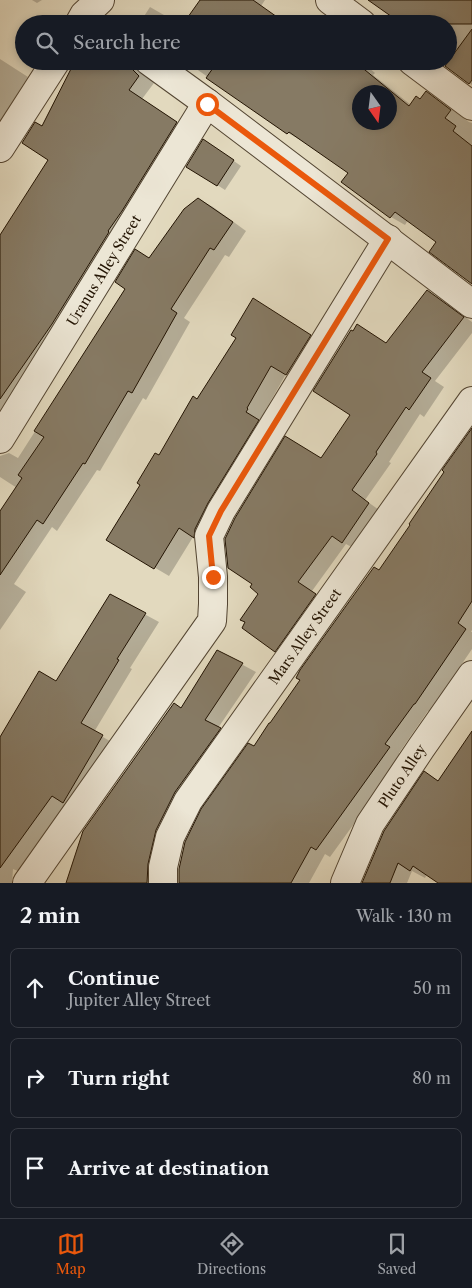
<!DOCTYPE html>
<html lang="en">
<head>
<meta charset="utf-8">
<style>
  body { margin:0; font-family:"Libre Caslon Text",serif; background:#242831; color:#f1f3f6 }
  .compass { position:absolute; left:352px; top:85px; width:45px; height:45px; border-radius:50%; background:#171b24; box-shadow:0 2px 8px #0003; rotate:166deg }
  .stop { position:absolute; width:15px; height:15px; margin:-11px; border:4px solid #ea580c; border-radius:50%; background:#fff }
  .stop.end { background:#ea580c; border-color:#fff; box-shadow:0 1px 5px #0008 }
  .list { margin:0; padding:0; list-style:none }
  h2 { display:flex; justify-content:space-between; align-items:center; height:65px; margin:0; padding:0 20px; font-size:21px }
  h2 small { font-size:16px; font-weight:400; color:#9ea1a6 }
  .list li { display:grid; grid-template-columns:32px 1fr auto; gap:15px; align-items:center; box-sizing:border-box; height:80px; margin:0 10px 10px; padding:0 10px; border:1px solid #363941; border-radius:8px }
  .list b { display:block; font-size:19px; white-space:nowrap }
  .list p { margin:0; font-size:16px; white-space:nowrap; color:#9ea1a6 }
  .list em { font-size:16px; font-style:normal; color:#9ea1a6 }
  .icon { flex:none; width:28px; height:28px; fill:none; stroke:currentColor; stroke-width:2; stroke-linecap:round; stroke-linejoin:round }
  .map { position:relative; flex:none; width:472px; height:883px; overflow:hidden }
  .search { position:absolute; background:#171b24; box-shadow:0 2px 8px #0003; left:15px; right:15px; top:15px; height:55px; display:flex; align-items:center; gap:12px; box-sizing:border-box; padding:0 18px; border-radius:28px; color:#9ea1a6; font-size:19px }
  .sheet { height:335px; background:#171b24 }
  nav { display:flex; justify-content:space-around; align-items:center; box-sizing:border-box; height:70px; border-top:1px solid #363941; background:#171b24; font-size:14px; color:#9ea1a6 }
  nav a { display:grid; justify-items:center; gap:2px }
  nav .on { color:#ea580c }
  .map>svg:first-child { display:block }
  .shadow { fill:#0003; fill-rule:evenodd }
  .building { fill:#867a64; stroke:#231403; fill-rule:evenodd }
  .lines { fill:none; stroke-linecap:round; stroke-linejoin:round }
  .minor-casing { stroke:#534532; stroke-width:30 }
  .minor { stroke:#ece6d5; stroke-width:28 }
  .route { stroke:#ea580c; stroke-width:6 }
  .labels { text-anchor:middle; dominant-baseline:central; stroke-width:4; stroke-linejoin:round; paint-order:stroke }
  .street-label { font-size:14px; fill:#231403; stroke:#ece6d5 }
</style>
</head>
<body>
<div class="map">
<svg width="472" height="883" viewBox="0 0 472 883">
  <rect width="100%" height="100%" fill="#e2d9be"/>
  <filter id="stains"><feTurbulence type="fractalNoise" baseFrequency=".004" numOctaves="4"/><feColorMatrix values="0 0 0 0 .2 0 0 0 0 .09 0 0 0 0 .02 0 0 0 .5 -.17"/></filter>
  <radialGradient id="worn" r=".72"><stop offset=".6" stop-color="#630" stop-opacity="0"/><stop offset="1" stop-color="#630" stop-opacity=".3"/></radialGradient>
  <!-- shadow -->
  <path class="shadow" d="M 32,0 L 42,0 L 37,3 Z
    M 201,0 L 265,0 L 261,6 L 287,24 L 184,24 Z
    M 370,0 L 472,0 L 472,85 L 446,66 L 450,61 L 448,60 L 448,24 Z
    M 150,7 L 164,15 L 176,24 L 139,24 Z
    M 0,59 L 28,77 L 8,109 L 22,116 L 0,152 Z
    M 78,61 L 150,61 L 149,77 L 154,83 L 142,99 L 190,131 L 0,426 L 0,238 L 49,160 L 43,128 Z
    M 185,61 L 361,61 L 375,73 L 373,75 L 411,105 L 421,100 L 426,93 L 440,101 L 469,122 L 472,123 L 472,283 L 438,242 L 408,220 L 405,225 L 391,217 L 343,182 L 350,173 L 303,140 L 302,141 L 288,133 ZM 360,92 L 390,92 L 390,122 L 360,122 Z
    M 211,145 L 241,166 L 225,190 L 188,166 Z
    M 199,199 L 213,207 L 246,231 L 229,257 L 225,255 L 184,318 L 190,322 L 146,400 L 143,398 L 100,471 L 97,470 L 57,531 L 52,527 L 14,584 L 26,592 L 0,630 L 0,513 L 17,488 L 0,477 L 0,455 L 0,456 L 9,453 L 18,458 L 126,289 Z
    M 428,291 L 442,300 L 472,322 L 472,333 L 435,381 L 444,387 L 424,417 L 420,414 L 389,462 L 391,463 L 365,500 L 382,512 L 357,550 L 346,544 L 312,591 L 329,603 L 290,659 L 276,650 L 260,594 L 322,460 L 352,414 L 386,343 Z
    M 268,308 L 325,344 L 301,382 L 286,374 L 261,418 L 262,418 L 208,545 L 193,537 L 169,576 L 108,540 L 160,457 L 197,401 Z
    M 472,430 L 472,630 L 471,632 L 472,632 L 472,649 L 430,711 L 428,711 L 399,753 L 403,756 L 330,857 L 325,854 L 309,883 L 250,883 L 247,881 L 246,883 L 180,883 L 180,869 L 254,747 L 412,525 Z
    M 111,596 L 159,622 L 130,668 L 132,669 L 94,732 L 117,745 L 78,810 L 66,803 L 29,855 L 40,865 L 32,877 L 13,869 L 12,883 L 0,883 L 0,739 L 56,682 Z
    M 217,651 L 256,672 L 218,728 L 233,736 L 160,883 L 68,883 L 84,832 L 182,709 Z
    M 472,733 L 472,883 L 440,883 L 427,874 L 425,878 L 412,871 L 407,883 L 363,883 L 385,832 L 425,773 L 439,781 Z"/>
  <!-- building -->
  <path class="building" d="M 200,0 L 253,0 L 287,24 L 183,24 Z
    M 368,0 L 472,0 L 472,24 L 402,24 Z
    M 472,29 L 472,80 L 469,84 L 445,66 Z
    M 75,61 L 124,61 L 139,76 L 129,90 L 177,122 L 122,211 L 108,231 L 109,232 L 52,324 L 0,399 L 0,235 L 48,160 L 22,143 L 35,122 L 42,126 Z
    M 218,61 L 354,61 L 409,106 L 416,96 L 420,99 L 426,91 L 451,110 L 445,118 L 456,126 L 453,131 L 472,146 L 472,284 L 429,252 L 436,242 L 395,212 L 390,218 L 341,182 L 348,173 L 289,132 L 287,134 L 206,78 ZM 360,92 L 390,92 L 390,122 L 360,122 Z
    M 203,139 L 234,160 L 217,186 L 186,167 Z
    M 198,198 L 233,222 L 214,250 L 210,248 L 171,309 L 177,313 L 132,393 L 128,391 L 85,464 L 83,463 L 43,524 L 37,520 L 0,575 L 0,511 L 22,478 L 18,475 L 44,437 L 34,431 L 125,289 L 115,282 L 135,249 L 149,258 L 184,209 Z
    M 427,290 L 464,317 L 422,372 L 431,378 L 409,410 L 406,407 L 376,452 L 377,454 L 352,490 L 369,503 L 342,543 L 332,536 L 298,582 L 316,594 L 275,652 L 242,628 L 245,622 L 240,620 L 258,594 L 250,587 L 252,584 L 228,568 L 225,539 L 235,518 L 285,436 L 321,458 L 350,415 L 313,391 L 351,330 L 353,331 L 357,324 L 386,343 Z
    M 253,298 L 311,335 L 286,375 L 271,366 L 247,408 L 248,409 L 246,412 L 259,420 L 208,503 L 195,529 L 194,538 L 179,528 L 154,569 L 106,540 L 140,485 L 137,483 L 155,453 L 159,455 L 193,396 L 197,399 L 236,338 L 231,335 Z
    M 472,428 L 472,601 L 458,623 L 466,629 L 415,704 L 414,704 L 385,744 L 390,747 L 316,850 L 311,847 L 291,883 L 179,883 L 179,869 L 185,842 L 201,809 L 248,743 L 254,746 L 269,723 L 270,723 L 300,680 L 296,678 L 300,670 L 374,567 L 379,570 L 410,525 L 409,524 L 444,472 L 442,470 Z
    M 110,594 L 146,613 L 117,659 L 119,660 L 81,723 L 103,735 L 63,803 L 52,796 L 0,868 L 0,737 L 39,671 L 56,681 Z
    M 217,650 L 243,663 L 205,720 L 221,728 L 175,792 L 156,830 L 148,864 L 147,883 L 66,883 L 83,831 L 174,703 L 181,708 Z
    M 472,731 L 472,883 L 438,883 L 413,866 L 410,871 L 398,863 L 390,883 L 362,883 L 384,831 L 424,771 L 438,781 Z"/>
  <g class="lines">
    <defs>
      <g id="minor">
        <path d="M 330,0 L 362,24"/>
        <path d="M 79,24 L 84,15 L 100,0"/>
        <path d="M 149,61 L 207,103 L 472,304"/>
        <path d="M 412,61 L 472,106"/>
        <path d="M 0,148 L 56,61"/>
        <path id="s1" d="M 0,439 L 207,103"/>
        <path d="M 27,883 L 212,621 L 213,604 L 213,577 L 209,536 L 221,511 L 388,239"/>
        <path id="s2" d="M 163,883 L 163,867 L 170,837 L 188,801 L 472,401"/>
        <path id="s3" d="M 345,883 L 370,824 L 421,748 L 472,675"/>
      </g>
    </defs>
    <!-- minor casing -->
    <use href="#minor" class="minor-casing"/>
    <!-- minor -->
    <use href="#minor" class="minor"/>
  </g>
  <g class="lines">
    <!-- route -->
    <path class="route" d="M 207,104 L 388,239 L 221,511 L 209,536 L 213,577"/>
  </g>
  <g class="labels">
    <!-- street labels -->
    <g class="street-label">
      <text stroke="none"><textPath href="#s1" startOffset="198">Uranus Alley Street</textPath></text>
      <text stroke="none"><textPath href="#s2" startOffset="289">Mars Alley Street</textPath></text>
      <text stroke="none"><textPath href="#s3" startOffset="122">Pluto Alley</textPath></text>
    </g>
  </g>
  <rect width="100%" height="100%" filter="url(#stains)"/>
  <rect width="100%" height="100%" fill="url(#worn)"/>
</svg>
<svg class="compass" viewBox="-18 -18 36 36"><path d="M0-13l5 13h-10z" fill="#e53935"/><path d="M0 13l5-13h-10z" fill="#9ea1a6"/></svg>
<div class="stop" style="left:207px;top:104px"></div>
<div class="stop end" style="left:213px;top:577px"></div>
<div class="search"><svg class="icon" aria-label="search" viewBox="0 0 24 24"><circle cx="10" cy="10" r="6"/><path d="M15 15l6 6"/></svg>Search here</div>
</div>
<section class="sheet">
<h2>2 min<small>Walk · 130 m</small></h2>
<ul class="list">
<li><svg class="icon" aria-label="ahead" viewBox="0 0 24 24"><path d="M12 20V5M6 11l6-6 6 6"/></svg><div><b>Continue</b><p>Jupiter Alley Street</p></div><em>50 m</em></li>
<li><svg class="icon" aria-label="right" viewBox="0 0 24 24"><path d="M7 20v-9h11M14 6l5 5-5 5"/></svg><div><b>Turn right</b></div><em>80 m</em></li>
<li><svg class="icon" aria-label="arrive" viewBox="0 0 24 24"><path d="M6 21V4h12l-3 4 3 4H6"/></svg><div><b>Arrive at destination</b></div></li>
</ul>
</section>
<nav>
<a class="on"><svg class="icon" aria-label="map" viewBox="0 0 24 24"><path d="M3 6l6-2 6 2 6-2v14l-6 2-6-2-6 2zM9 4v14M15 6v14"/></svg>Map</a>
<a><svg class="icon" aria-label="directions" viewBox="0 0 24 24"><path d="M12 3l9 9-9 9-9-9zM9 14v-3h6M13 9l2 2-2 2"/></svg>Directions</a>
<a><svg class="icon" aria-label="saved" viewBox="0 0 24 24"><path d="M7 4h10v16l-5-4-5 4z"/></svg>Saved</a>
</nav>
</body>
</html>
